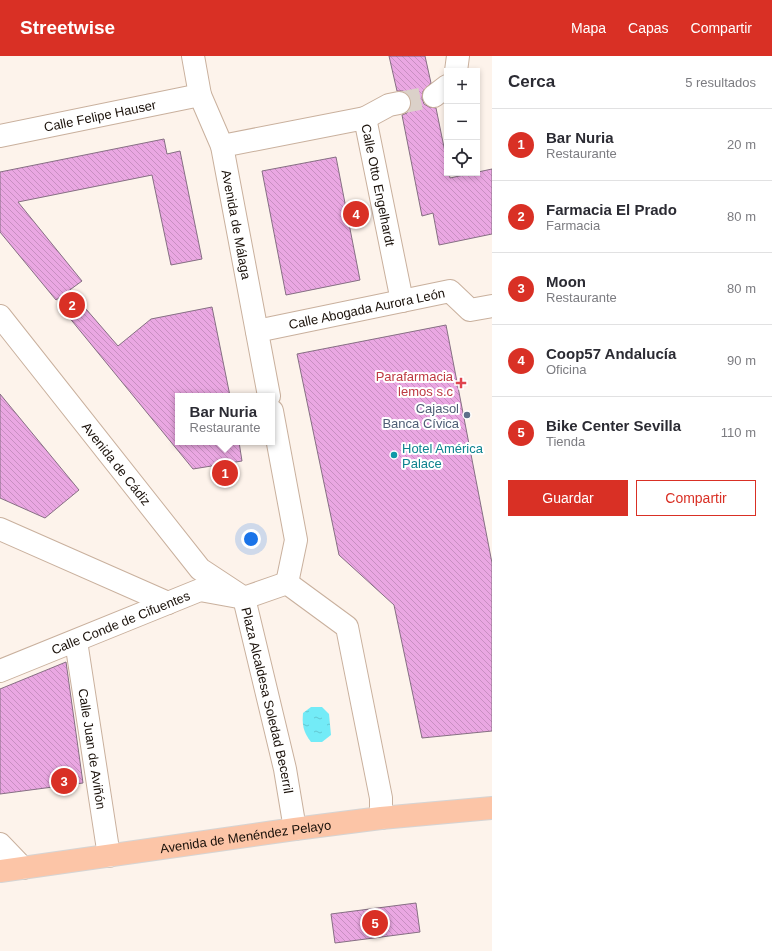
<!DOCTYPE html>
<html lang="es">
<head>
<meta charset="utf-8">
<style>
  body { margin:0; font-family:Helvetica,sans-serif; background:#f7f7f7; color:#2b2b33 }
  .controls { position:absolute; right:12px; top:12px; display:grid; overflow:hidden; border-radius:0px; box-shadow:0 2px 6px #0003 }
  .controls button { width:36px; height:36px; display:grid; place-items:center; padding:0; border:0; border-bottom:1px solid #e1e1e2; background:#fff; color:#2b2b33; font:20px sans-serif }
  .you { position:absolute; left:251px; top:483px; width:14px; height:14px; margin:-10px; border:3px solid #fff; border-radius:50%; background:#1a73e8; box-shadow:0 0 0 6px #1a73e833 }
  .badge { display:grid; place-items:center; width:26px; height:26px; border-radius:50%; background:#d93025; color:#fff; font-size:13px; font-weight:700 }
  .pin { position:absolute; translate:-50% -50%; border:2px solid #fff; box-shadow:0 1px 4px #0006 }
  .popup { position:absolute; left:175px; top:337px; width:100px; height:52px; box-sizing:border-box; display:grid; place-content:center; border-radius:0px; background:#fff; filter:drop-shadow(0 1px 3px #0005); font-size:13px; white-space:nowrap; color:#7c7c81 }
  .popup b { font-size:15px; color:#2b2b33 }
  .popup::after { content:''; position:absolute; left:50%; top:100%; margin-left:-8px; border:8px solid transparent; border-top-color:#fff }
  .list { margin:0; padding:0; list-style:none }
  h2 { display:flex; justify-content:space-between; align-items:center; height:52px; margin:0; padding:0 16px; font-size:17px }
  h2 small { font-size:13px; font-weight:400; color:#7c7c81 }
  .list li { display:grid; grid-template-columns:26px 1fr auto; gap:12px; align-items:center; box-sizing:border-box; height:72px; padding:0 16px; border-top:1px solid #e1e1e2 }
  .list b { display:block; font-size:15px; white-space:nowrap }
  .list p { margin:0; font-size:13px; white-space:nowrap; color:#7c7c81 }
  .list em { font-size:13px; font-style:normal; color:#7c7c81 }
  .actions { display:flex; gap:8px; padding:12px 16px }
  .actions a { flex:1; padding:9px 0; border:1px solid #d93025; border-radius:0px; text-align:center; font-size:14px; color:#d93025 }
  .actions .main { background:#d93025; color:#fff }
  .icon { flex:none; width:22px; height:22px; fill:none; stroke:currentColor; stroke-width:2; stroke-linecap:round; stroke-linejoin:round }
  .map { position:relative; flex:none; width:492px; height:895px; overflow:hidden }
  header { display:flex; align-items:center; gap:24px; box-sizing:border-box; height:56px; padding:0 20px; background:#d93025; color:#fff }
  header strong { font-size:19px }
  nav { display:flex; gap:22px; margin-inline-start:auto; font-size:14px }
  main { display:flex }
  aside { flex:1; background:#fff }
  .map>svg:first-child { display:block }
  .water { fill:url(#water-ripples) }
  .building { fill:url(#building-back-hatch); stroke:#866f83 }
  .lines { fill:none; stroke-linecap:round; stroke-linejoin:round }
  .minor-tunnel { stroke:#dbd1c9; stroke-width:22; stroke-dasharray:22 11; stroke-linecap:butt }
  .minor-casing { stroke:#c9b09d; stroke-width:24 }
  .major-casing { stroke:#d6d4d3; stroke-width:24 }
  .minor { stroke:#fff; stroke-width:22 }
  .major { stroke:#fcc5a7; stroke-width:22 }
  .health-dot { fill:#e0444e; stroke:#fff; stroke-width:1.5 }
  .service-dot { fill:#5c6f8a; stroke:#fff; stroke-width:1.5 }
  .culture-dot { fill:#0f9aa8; stroke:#fff; stroke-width:1.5 }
  .labels { text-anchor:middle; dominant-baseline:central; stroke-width:4; stroke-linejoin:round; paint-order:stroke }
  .street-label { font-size:13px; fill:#1a110a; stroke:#fff }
  .health-label { font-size:13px; fill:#be3a42; stroke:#fff; text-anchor:end }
  .service-label { font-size:13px; fill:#4e5e75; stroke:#fff; text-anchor:end }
  .culture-label { font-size:13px; fill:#0d838f; stroke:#fff; text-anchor:start }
</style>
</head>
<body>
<header>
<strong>Streetwise</strong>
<nav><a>Mapa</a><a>Capas</a><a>Compartir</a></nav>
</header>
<main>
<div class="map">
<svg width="492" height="895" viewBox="0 0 492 895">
  <defs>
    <pattern id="water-ripples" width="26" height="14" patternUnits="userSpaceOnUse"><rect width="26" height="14" fill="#73ebf7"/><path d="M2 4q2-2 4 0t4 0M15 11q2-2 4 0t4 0" fill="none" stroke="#63c8d2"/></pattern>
    <pattern id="building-back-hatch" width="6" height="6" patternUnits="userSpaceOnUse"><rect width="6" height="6" fill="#eaa7e2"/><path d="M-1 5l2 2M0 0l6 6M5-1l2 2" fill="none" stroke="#c88fc1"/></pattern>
  </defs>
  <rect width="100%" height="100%" fill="#fdf3eb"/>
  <!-- water -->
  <path class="water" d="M 311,651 L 322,651 L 329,658 L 331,679 L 322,686 L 311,686 C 303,676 302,668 303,657 Z"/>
  <!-- building -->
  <path class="building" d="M 389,0 L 425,0 L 431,27 L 423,35 L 422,42 L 424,48 L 429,51 L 436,52 L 447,106 L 447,117 L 449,117 L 450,122 L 492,113 L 492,178 L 439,189 L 433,157 L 422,160 L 402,59 L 407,57 L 411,51 L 411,44 L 409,39 L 403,35 L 397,35 Z
    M 164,83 L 167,98 L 180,95 L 202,203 L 171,209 L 152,119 L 18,146 L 82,225 L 56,244 L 0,176 L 0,116 Z
    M 336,101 L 360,224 L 286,239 L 262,115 Z
    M 73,238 L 118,290 L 151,263 L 212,251 L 230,340 L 178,340 L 178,386 L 239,386 L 242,405 L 193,413 L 59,249 Z
    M 446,269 L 492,507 L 492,675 L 422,682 L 394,549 L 339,499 L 297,298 Z
    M 0,338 L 79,434 L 45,462 L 0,442 Z
    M 66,606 L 83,727 L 0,738 L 0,633 Z
    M 416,847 L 420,876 L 335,887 L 331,858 Z"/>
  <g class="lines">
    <!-- minor-tunnel -->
    <path class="minor-tunnel" d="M 399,47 L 434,40"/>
    <defs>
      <g id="minor">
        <path id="s1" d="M 193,0 L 200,39 L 222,90 L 269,340"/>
        <path d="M 456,15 L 458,0"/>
        <path d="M 434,40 L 447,30"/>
        <path d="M 365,62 L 389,49 L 399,47"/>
        <path id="s2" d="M 0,80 L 200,39"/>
        <path id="s3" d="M 222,90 L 365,62 L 402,245"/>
        <path id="s4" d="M 0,260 L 200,513 L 244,542"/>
        <path id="s5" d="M 257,275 L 450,235 L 470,254 L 492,250"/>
        <path d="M 272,355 L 296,484 L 287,527"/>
        <path d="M 0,473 L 168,547"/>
        <path d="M 287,527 L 347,571 L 381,742 L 381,762"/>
        <path id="s6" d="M 244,542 L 285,713 L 295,773"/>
        <path id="s7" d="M 76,585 L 109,800"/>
        <path id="s8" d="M 0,615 L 200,534 L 244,542 L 287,527"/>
        <path d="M 0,788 L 23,812"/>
      </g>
      <g id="major">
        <path id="s9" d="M 0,815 L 295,773 L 381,762 L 492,752"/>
      </g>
    </defs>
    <!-- minor casing -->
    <use href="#minor" class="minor-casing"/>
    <!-- major casing -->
    <use href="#major" class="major-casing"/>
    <!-- minor -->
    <use href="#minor" class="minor"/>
    <!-- major -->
    <use href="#major" class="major"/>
  </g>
  <!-- markers -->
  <path class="health-dot" d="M459 321h4v4h4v4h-4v4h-4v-4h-4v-4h4z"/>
  <circle class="service-dot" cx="467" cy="359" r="4"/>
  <circle class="culture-dot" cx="394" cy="399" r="4"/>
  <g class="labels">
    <!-- street labels -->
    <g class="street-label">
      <text stroke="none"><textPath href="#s2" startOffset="102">Calle Felipe Hauser</textPath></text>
      <text stroke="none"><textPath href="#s3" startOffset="214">Calle Otto Engelhardt</textPath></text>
      <text stroke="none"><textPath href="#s1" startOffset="175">Avenida de Málaga</textPath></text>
      <text stroke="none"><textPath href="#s5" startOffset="112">Calle Abogada Aurora León</textPath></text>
      <text stroke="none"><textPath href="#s4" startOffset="188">Avenida de Cádiz</textPath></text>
      <text stroke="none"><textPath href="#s8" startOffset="130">Calle Conde de Cifuentes</textPath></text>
      <text stroke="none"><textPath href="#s6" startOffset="105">Plaza Alcaldesa Soledad Becerril</textPath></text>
      <text stroke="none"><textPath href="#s7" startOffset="109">Calle Juan de Aviñón</textPath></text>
      <text stroke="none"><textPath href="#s9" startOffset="248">Avenida de Menéndez Pelayo</textPath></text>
    </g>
    <!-- health labels -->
    <g class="health-label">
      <text x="453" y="320">Parafarmacia<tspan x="453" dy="15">lemos s.c</tspan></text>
    </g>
    <!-- service labels -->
    <g class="service-label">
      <text x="459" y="352">Cajasol<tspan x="459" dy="15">Banca Cívica</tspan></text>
    </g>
    <!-- culture labels -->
    <g class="culture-label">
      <text x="402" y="392">Hotel América<tspan x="402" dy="15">Palace</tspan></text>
    </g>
  </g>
</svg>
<div class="controls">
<button>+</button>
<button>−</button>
<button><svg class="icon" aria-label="locate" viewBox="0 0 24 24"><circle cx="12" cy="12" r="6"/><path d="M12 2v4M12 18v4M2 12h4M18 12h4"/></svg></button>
</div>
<div class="you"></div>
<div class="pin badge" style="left:225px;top:417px">1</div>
<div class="popup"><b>Bar Nuria</b>Restaurante</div>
<div class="pin badge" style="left:72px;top:249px">2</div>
<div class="pin badge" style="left:64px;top:725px">3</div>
<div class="pin badge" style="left:356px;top:158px">4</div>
<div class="pin badge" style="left:375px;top:867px">5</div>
</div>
<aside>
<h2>Cerca<small>5 resultados</small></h2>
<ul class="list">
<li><span class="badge">1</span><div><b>Bar Nuria</b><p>Restaurante</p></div><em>20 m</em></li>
<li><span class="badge">2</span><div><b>Farmacia El Prado</b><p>Farmacia</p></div><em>80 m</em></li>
<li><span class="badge">3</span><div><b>Moon</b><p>Restaurante</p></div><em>80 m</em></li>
<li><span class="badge">4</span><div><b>Coop57 Andalucía</b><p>Oficina</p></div><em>90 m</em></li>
<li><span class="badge">5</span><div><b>Bike Center Sevilla</b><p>Tienda</p></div><em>110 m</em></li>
</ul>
<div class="actions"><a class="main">Guardar</a><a>Compartir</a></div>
</aside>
</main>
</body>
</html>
